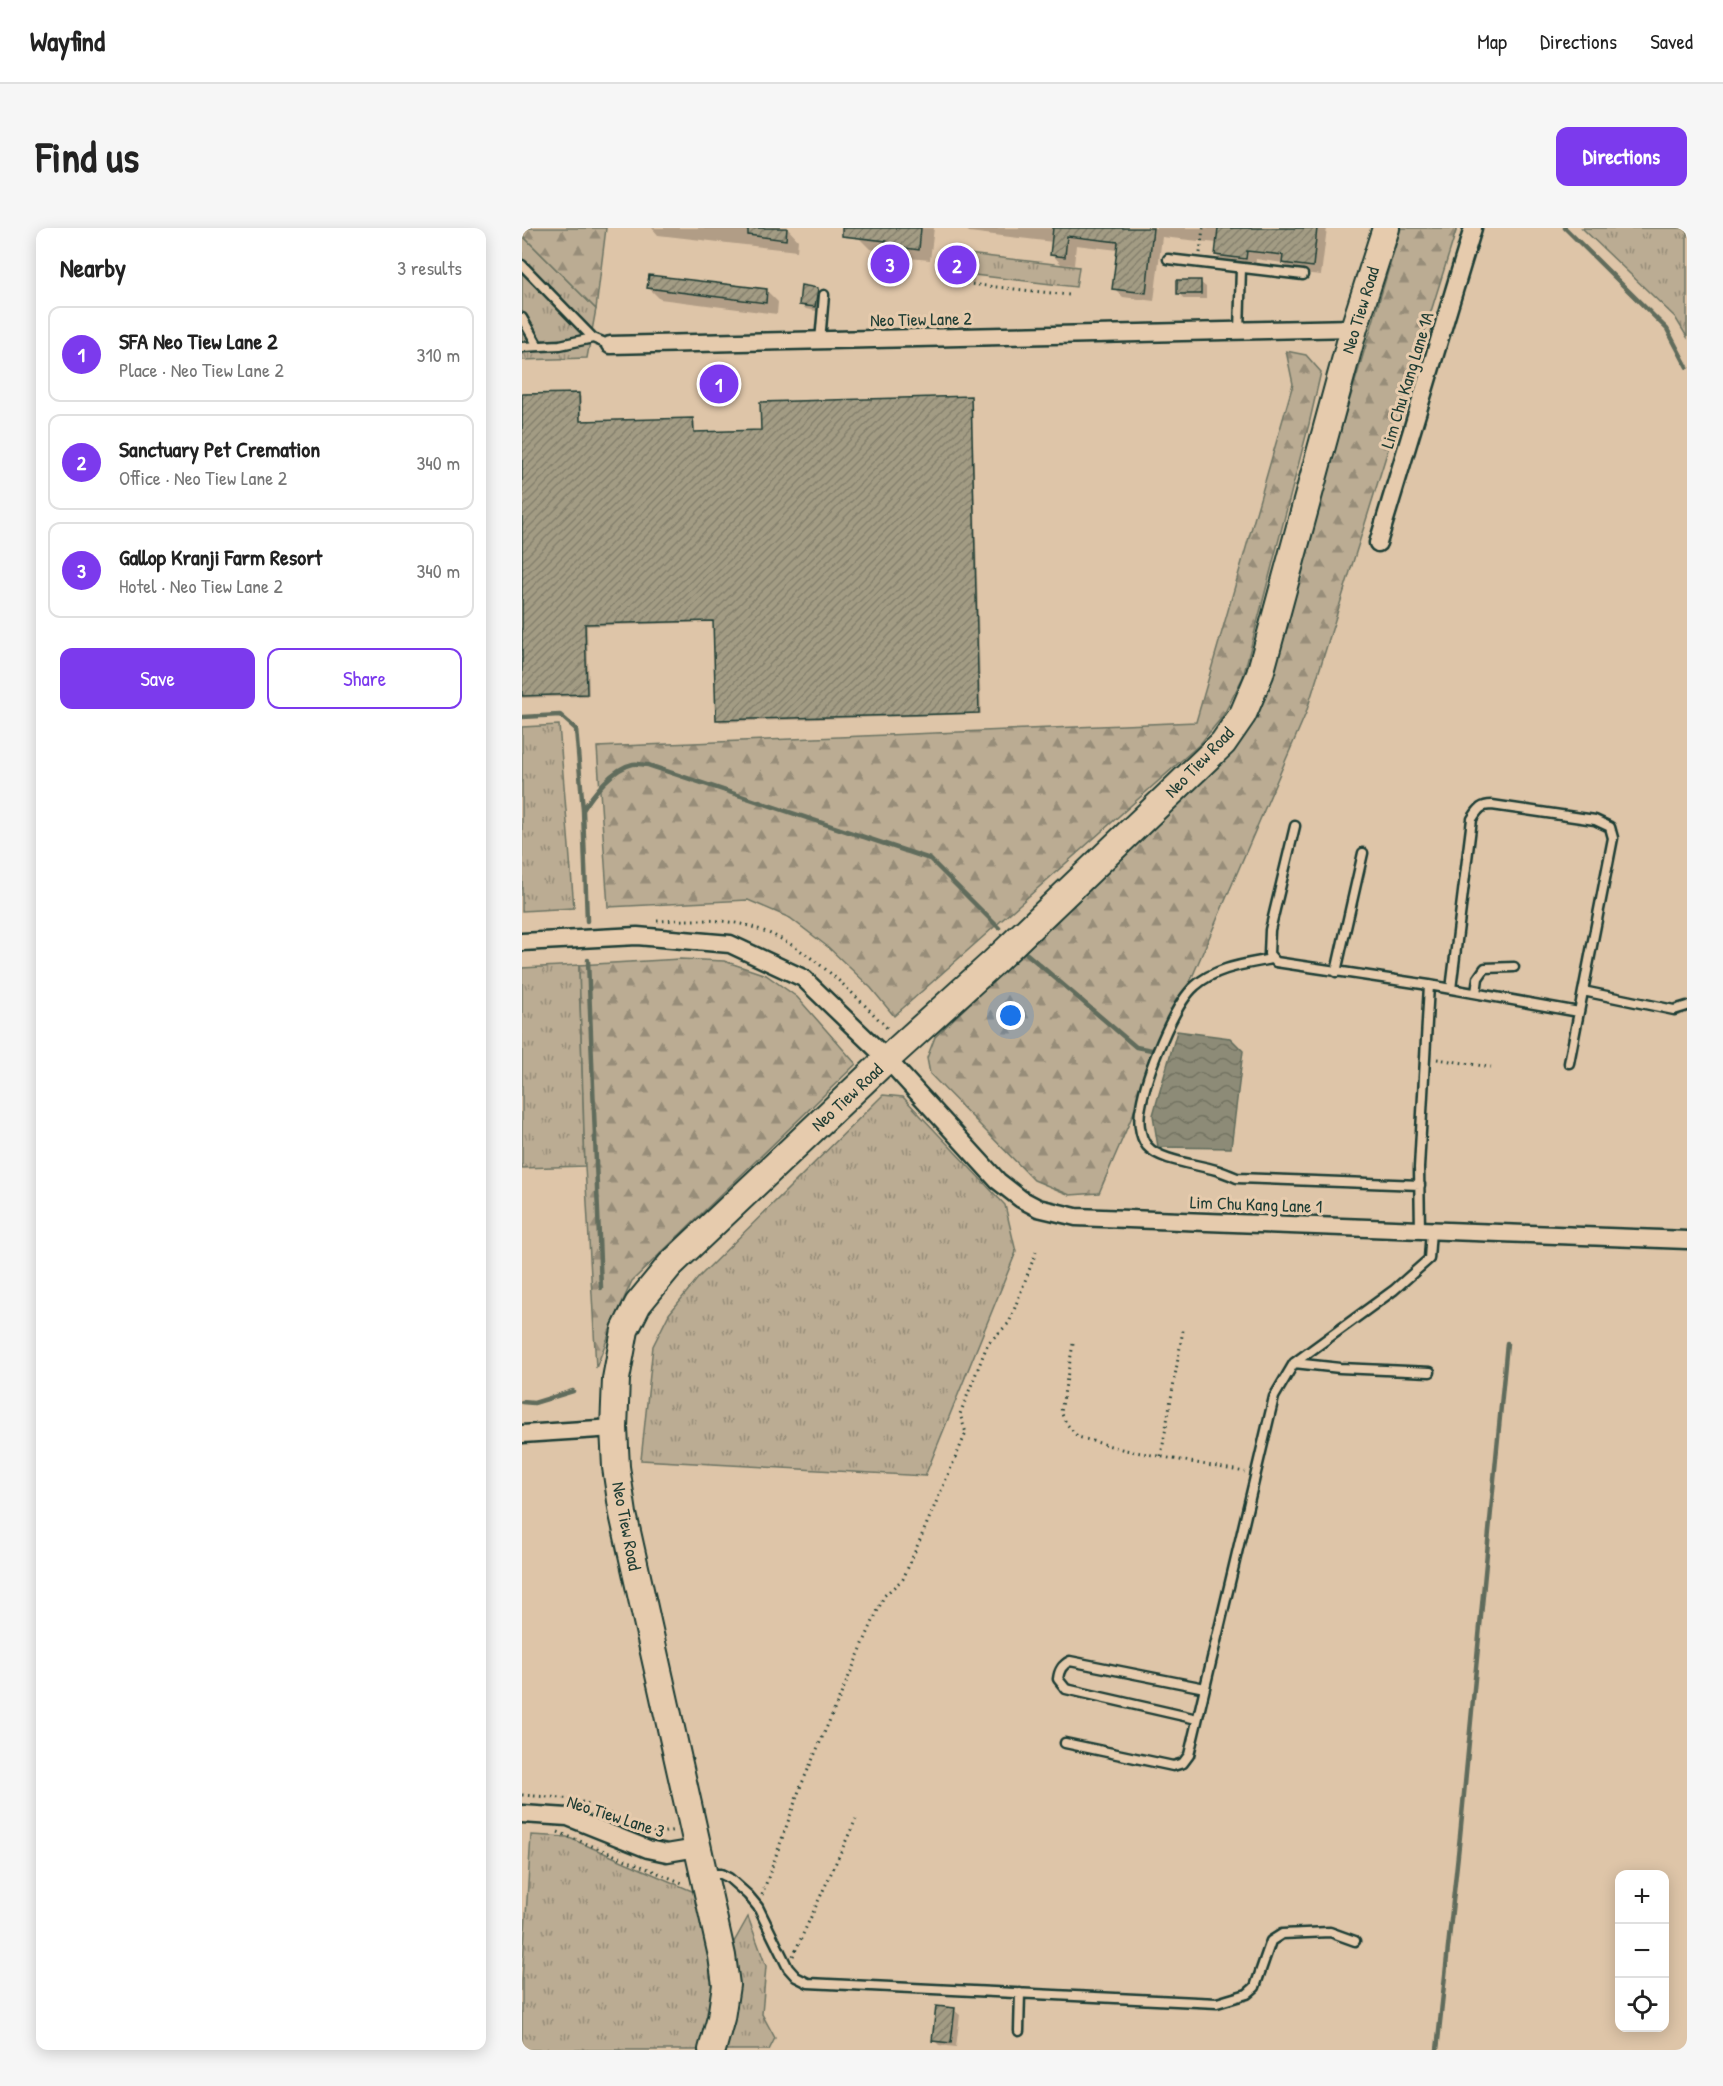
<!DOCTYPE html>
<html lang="en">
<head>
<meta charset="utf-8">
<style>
  body { margin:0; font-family:"Patrick Hand",sans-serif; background:#f6f6f6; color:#222 }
  .controls { position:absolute; right:18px; bottom:18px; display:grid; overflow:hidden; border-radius:12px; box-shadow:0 3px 15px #0003 }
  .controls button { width:54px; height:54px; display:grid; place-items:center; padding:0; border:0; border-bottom:2px solid #e0e0e0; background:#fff; color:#222; font:30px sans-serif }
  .you { position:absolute; left:489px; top:788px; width:21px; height:21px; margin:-15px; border:4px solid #fff; border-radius:50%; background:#1a73e8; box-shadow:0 0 0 9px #1a73e833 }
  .badge { display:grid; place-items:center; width:39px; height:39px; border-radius:50%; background:#7c3aed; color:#fff; font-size:20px; font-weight:700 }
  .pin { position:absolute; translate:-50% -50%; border:3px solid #fff; box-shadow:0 2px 6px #0006 }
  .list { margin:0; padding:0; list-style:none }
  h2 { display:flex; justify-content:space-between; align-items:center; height:78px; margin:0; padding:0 24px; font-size:26px }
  h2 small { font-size:20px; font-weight:400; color:#767676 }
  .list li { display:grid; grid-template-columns:39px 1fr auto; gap:18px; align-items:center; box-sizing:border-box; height:96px; margin:0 12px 12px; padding:0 12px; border:2px solid #e0e0e0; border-radius:12px }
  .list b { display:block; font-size:22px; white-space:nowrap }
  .list p { margin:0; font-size:20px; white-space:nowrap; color:#767676 }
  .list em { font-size:20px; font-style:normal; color:#767676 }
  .actions { display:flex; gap:12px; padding:18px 24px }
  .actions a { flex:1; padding:14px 0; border:2px solid #7c3aed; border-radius:12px; text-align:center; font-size:21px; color:#7c3aed }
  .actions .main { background:#7c3aed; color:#fff }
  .icon { flex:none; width:33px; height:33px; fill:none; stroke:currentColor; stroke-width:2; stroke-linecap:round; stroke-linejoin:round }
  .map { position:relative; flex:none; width:1165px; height:1822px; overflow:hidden; border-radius:12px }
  header { display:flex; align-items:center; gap:36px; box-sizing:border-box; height:84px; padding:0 30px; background:#fff; border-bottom:2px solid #e0e0e0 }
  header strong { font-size:28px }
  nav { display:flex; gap:33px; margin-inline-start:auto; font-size:21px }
  .intro { display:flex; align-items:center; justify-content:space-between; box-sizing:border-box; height:144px; padding:0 36px }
  h1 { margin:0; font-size:42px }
  .button { padding:15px 27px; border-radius:12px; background:#7c3aed; color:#fff; font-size:21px; font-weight:700 }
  main { display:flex; gap:36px; padding:0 36px }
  aside { flex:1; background:#fff; border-radius:12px; box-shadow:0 3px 15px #0003 }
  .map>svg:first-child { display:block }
  .grass { fill:url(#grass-tufts); stroke:#6d7464; stroke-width:1.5 }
  .forest { fill:url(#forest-firs); stroke:#6d7464; stroke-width:1.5 }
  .water { fill:url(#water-waves); stroke:#616c5c; stroke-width:1.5 }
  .shadow { fill:#0003 }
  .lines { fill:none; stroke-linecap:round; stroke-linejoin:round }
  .stream { stroke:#616c5c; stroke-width:4.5 }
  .building { fill:url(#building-hatch); stroke:#1f3d34; stroke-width:1.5 }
  .lane-casing { stroke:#1f3d34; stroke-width:13 }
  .street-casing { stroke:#1f3d34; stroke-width:21 }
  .primary-casing { stroke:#1f3d34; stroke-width:30 }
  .path { stroke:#1f3d34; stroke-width:3; stroke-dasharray:1.5 4.5; stroke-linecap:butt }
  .lane { stroke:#e6cbad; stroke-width:8 }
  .street { stroke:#e6cbad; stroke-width:16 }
  .primary { stroke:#e6cbad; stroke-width:26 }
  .labels { text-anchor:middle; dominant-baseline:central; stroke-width:6; stroke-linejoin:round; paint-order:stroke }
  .street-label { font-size:18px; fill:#1f3d34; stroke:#e6cbad }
</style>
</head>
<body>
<header>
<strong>Wayfind</strong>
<nav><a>Map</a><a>Directions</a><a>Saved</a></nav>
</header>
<div class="intro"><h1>Find us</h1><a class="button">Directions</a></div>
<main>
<aside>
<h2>Nearby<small>3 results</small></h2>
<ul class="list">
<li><span class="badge">1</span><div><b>SFA Neo Tiew Lane 2</b><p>Place · Neo Tiew Lane 2</p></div><em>310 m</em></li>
<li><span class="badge">2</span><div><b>Sanctuary Pet Cremation</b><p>Office · Neo Tiew Lane 2</p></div><em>340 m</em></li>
<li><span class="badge">3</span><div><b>Gallop Kranji Farm Resort</b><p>Hotel · Neo Tiew Lane 2</p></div><em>340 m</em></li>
</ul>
<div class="actions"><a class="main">Save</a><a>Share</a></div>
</aside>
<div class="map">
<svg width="1165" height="1822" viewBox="0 0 1165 1822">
  <defs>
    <pattern id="grass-tufts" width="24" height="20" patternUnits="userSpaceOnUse" patternTransform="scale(1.5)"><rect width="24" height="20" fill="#bbac93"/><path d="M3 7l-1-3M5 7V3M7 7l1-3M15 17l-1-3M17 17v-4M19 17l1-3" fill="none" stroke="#978d79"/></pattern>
    <pattern id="forest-firs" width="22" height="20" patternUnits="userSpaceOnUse" patternTransform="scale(1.5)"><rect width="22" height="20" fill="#bbac93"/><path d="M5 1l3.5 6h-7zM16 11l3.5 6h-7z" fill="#978d79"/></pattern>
    <pattern id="water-waves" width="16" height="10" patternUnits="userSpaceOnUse" patternTransform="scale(1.5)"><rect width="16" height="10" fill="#8d8b77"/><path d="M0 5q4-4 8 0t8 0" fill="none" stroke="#737362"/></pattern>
    <pattern id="building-hatch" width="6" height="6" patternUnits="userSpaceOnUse" patternTransform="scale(1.5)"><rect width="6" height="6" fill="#a39c84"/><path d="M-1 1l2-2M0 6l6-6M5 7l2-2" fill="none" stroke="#84806d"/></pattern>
  </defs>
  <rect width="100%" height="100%" fill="#dec5a8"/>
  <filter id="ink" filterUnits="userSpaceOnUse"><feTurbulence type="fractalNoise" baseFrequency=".0167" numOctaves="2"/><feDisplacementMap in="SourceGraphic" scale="12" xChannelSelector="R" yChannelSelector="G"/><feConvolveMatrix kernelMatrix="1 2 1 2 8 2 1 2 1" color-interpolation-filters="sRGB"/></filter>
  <g filter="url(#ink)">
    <!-- grass -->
    <path class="grass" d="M 1060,0 L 1165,0 L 1165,109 L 1153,89 Z
      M 0,7 L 74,81 L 65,130 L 0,132 Z
      M 446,26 L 557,39 L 554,59 L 444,46 Z
      M 37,497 L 52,680 L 0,683 L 0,499 Z
      M 57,737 L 63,938 L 0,940 L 0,740 Z
      M 361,867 L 381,869 L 483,977 L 494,1024 L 403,1248 L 119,1232 L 131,1118 L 147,1086 L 177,1049 Z
      M 9,1607 L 45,1609 L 177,1666 L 196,1755 L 176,1822 L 0,1822 L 0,1753 Z
      M 226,1689 L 244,1738 L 240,1786 L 253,1810 L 247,1822 L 200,1822 L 207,1723 Z"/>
    <!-- forest -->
    <path class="forest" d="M 0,0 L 84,0 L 74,81 L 0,7 Z
      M 879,0 L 935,0 L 784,485 L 577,965 L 548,967 L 512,952 L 408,846 L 405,830 L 413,809 L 718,514 L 734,485 Z
      M 764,123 L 784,127 L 799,144 L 787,196 L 721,449 L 701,488 L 678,516 L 372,788 L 349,760 L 306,719 L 268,690 L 226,672 L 86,679 L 75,519 L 674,494 L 771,156 Z
      M 158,731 L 202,733 L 244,747 L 275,769 L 334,836 L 110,1053 L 95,1086 L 74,1140 L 63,938 L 57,737 Z"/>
    <!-- water -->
    <path class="water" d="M 655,803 L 708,810 L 721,823 L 709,920 L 636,919 L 631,887 Z"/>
    <!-- shadow -->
    <path class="shadow" d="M 130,0 L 265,0 L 276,12 L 275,23 L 136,7 Z
      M 337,0 L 412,0 L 408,32 L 387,30 L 385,54 L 373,53 L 362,41 L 364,23 L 348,21 L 336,9 Z
      M 443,0 L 805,0 L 799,47 L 771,44 L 761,35 L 734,31 L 733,39 L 703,36 L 694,27 L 695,15 L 640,9 L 632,73 L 601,69 L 592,60 L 596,22 L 554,17 L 552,37 L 539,36 L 530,26 L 531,14 L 447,4 Z
      M 442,32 L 453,44 L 452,55 L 443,54 L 431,42 Z
      M 678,54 L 684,59 L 684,71 L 662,71 L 657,65 Z
      M 127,60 L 245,63 L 256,74 L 255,86 L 138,71 Z
      M 296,61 L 301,66 L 299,84 L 284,81 L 278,76 Z
      M 212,149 L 218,155 L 218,167 L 189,168 L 183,163 Z
      M 56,166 L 59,169 L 59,195 L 171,192 L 173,194 L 173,205 L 240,204 L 448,170 L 450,172 L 459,486 L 198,494 L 196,492 L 193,394 L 65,398 L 67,468 L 0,470 L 0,168 Z
      M 432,1782 L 438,1787 L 434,1819 L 417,1817 L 412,1812 Z"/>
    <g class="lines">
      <!-- stream -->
      <path class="stream" d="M 1043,0 L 1145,101 L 1165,139
        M 0,489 L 38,487 L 54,501 L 61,582 L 65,693
        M 61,582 C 71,566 91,540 111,536 C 116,535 121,537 126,537 L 408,631 L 477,700
        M 505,726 L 614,819 L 635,823
        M 66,732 L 79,1060
        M 0,1174 L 12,1175 L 51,1163
        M 915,1822 L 938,1608 L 985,1115"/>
    </g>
    <!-- building -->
    <path class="building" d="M 226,0 L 265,0 L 264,12 L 226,7 Z
      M 320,0 L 399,0 L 397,22 L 376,19 L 373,43 L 360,42 L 364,13 L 320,8 Z
      M 531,0 L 631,0 L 624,65 L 590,61 L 596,14 L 545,8 L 543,29 L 528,27 Z
      M 696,0 L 795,0 L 791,39 L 760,35 L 761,27 L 725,23 L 724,31 L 693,27 Z
      M 431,30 L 442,31 L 441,44 L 429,43 Z
      M 127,47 L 245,61 L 244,75 L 125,60 Z
      M 655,52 L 679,52 L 679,66 L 655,66 Z
      M 279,57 L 296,60 L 293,79 L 277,77 Z
      M 213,148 L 213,162 L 182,163 L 181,150 Z
      M 57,165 L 58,193 L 171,190 L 172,204 L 239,202 L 238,174 L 449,168 L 457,485 L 194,492 L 191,393 L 63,396 L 65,466 L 0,468 L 0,166 Z
      M 414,1778 L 433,1780 L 429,1815 L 410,1813 Z"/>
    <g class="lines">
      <defs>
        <path id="lane" d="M 646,31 L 781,47
          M 0,37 L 71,110 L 88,117
          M 0,90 L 16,118
          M 717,103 L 719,40
          M 298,113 L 302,67
          M 0,119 L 38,117 L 71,110
          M 773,598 L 748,702 L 747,726 L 754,734 L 907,757 L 1057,784 L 1091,610 L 1088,599 L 1073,592 L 970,577 C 958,577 956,582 950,591 L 929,761
          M 750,731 C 724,736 694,739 673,758 C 651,777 624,848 619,878 C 616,890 617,908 625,918 C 638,933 675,936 694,942 C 701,944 708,947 715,950 L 898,957
          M 814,744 L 841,625
          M 1061,763 L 1152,782 L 1165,778
          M 954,765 L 956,750 L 963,740 L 992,739
          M 1047,835 L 1057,784
          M 898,1002 L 897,940 L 907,757
          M 772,1135 L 818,1140 L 908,1144
          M 675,1491 L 544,1461 L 536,1451 C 537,1442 540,1437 548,1433 L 683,1460
          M 543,1515 L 651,1538 L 661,1535 L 667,1527 L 752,1169 L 772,1135 L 872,1062 L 907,1031 L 909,1002
          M 184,1646 L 199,1646 L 207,1650 L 226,1667 L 236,1679 L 266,1740 L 274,1749 L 286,1755 L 695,1775 L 725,1766 L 733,1759 L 749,1713 L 760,1706 L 808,1704 L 833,1713
          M 497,1803 L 498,1765"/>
        <path id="street" d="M 88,117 L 832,100
          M 856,315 L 951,0
          M 0,714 L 115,708 L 208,716 L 281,750 L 365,831 L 476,953 L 499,971 L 516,980 L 554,989 L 1165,1012
          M 0,1206 L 92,1200
          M 0,1586 L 46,1589 L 126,1621 L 145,1625 L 175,1620"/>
        <path id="primary" d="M 190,1822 L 199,1790 L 204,1757 L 200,1728 L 101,1286 L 94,1239 L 92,1200 L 94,1151 L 103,1102 L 116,1076 L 148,1037 L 365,831 L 472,734 L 701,515 L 721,486 L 738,446 L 832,100 L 864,0"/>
      </defs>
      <!-- lane casing -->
      <use href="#lane" class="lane-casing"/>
      <!-- street casing -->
      <use href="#street" class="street-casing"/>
      <!-- primary casing -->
      <use href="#primary" class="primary-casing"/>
      <!-- path -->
      <path class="path" d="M 678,25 L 681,0
        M 438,55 L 547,67
        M 135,693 C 164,692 195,690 223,697 C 280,711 328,762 367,802
        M 915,831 L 969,839
        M 551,1116 L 539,1184 L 544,1195 L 556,1209 L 603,1222 L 723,1244
        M 639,1228 L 661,1102
        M 0,1567 L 53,1571 L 135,1606 L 153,1602
        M 36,1604 L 163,1656
        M 240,1667 L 278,1560 L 362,1368 L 381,1351 L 444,1205 L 438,1186 L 466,1115 L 487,1095 L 514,1024
        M 271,1728 L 334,1591"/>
      <!-- lane -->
      <use href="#lane" class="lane"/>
      <!-- street -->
      <use href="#street" class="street"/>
      <!-- primary -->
      <use href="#primary" class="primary"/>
    </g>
  </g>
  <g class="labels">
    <!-- street labels -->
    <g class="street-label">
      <text transform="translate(838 82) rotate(-73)">Neo Tiew Road</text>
      <text transform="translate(399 91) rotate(-1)">Neo Tiew Lane 2</text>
      <text transform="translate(885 152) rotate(-73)">Lim Chu Kang Lane 1A</text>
      <text transform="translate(677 534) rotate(-46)">Neo Tiew Road</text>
      <text transform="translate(325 869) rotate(-43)">Neo Tiew Road</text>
      <text transform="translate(734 976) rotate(2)">Lim Chu Kang Lane 1</text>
      <text transform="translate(105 1298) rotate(79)">Neo Tiew Road</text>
      <text transform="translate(94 1588) rotate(18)">Neo Tiew Lane 3</text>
    </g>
  </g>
</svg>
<div class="controls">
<button>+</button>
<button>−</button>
<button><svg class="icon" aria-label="locate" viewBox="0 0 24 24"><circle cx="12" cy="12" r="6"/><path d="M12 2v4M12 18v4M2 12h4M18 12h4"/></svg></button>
</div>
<div class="you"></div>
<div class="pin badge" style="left:197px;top:156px">1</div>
<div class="pin badge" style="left:435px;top:37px">2</div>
<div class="pin badge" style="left:368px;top:36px">3</div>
</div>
</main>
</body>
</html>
